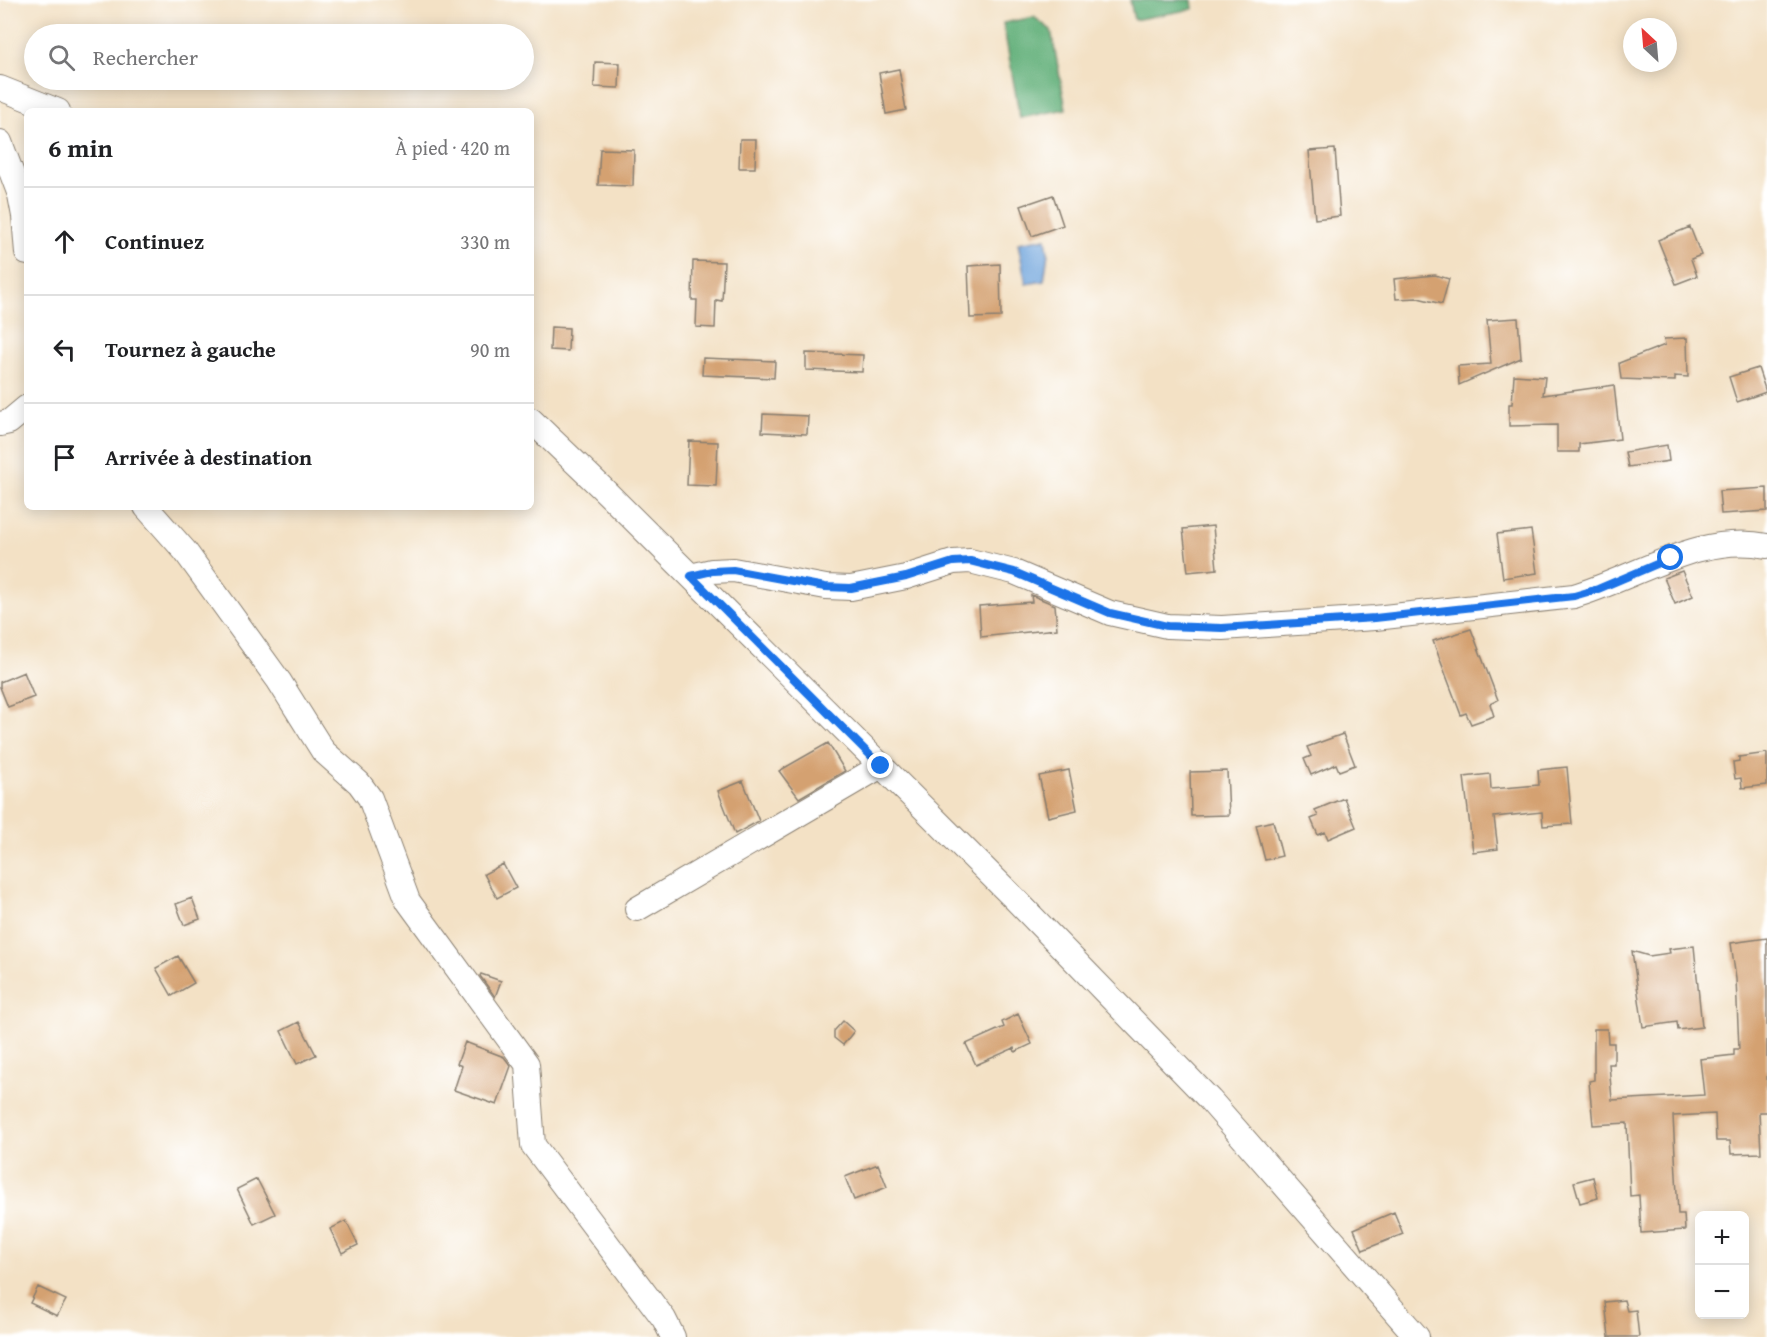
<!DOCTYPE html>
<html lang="fr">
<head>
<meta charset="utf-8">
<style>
  body { margin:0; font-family:"Gentium Book Plus",serif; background:#f6f6f6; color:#202124 }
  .controls { position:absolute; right:18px; bottom:18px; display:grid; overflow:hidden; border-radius:9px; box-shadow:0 3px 15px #0003 }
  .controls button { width:54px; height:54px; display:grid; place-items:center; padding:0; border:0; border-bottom:2px solid #e0e0e0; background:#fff; color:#202124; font:30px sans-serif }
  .compass { position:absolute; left:1623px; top:18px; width:54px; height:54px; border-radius:50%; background:#fff; box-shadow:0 3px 15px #0003; rotate:334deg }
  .stop { position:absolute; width:18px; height:18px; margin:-14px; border:4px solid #1a73e8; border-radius:50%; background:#fff }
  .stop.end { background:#1a73e8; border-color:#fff; box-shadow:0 2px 6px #0008 }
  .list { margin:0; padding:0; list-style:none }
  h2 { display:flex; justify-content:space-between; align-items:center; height:78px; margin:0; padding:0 24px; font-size:26px }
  h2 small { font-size:20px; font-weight:400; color:#757577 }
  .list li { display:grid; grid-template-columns:39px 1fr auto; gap:18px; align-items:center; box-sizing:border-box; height:108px; padding:0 24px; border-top:2px solid #e0e0e0 }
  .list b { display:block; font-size:22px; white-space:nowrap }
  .list em { font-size:20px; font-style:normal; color:#757577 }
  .icon { flex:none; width:33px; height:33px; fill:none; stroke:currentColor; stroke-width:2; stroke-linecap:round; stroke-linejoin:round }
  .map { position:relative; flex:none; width:1767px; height:1337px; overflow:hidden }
  .search { position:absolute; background:#fff; box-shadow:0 3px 15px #0003; left:24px; top:24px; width:510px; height:66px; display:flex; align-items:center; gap:15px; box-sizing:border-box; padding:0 21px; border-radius:33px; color:#757577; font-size:22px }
  .panel { position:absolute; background:#fff; box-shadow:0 3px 15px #0003; left:24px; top:108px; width:510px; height:402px; border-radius:9px }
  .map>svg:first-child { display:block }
  .forest { fill:#63b07a; stroke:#40664b; stroke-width:1.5 }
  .water { fill:#6fa4dc; stroke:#46607c; stroke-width:1.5 }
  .building { fill:#d4a171 }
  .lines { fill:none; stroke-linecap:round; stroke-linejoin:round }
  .minor-casing { stroke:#887e70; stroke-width:26 }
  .minor { stroke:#fff; stroke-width:24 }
  .route { stroke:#1a73e8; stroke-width:8 }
</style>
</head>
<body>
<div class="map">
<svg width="1767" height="1337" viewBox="0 0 1767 1337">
  <rect width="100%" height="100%" fill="#fff"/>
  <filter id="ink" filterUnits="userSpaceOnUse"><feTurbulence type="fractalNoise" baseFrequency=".0167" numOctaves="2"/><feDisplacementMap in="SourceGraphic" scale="12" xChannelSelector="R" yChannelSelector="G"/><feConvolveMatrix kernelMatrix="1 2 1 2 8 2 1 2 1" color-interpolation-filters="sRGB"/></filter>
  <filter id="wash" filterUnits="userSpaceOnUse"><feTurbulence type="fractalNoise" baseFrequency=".008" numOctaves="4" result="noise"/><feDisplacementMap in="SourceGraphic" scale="24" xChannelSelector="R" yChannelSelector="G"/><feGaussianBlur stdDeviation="1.35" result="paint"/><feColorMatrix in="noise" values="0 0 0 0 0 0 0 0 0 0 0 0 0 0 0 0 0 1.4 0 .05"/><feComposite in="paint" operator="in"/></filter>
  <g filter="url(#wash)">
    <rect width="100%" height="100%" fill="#f3e1c5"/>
    <!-- forest -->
    <path class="forest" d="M 1130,0 L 1192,0 L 1193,9 L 1134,20 Z
      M 1034,17 L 1051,30 L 1066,109 L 1020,118 L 1003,23 Z"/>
    <!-- water -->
    <path class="water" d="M 1046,238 L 1048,253 L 1044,281 L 1026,284 L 1018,243 Z"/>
    <g id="blocks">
      <!-- building -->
      <path class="building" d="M 595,62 L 620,63 L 619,88 L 594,87 Z
        M 899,69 L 906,110 L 886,114 L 879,73 Z
        M 740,139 L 756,139 L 755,168 L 739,168 Z
        M 600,149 L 634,150 L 633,186 L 598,185 Z
        M 1335,149 L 1340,216 L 1315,219 L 1309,151 Z
        M 1053,195 L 1063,225 L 1032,236 L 1021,206 Z
        M 1690,227 L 1701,255 L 1691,259 L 1697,276 L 1676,284 L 1658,240 Z
        M 693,261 L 724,262 L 722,301 L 716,300 L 715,328 L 696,327 L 697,300 L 692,300 Z
        M 1000,264 L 1001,317 L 970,318 L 968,266 Z
        M 1435,275 L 1449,279 L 1442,304 L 1418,298 L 1396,299 L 1394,279 Z
        M 1518,318 L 1521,358 L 1459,385 L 1458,366 L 1491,364 L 1487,320 Z
        M 551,327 L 569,328 L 568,351 L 550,350 Z
        M 1687,338 L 1688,377 L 1675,376 L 1675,381 L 1621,379 L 1619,363 L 1665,345 L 1664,339 Z
        M 806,353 L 863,355 L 862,372 L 806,370 Z
        M 703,358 L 775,361 L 774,378 L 702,375 Z
        M 1758,368 L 1766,392 L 1737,402 L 1729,377 Z
        M 1514,375 L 1545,377 L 1543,395 L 1614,385 L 1620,439 L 1579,444 L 1579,452 L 1557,452 L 1557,425 L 1509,426 L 1509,404 L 1512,404 Z
        M 763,414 L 808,416 L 807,434 L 762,432 Z
        M 689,441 L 718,442 L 716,486 L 687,485 Z
        M 1667,445 L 1669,461 L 1628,467 L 1625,452 Z
        M 1767,488 L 1767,511 L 1721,514 L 1719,491 Z
        M 1213,526 L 1217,569 L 1188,572 L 1183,529 Z
        M 1531,530 L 1537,573 L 1503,578 L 1497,534 Z
        M 1682,571 L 1693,596 L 1675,604 L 1664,578 Z
        M 1031,595 L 1055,605 L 1057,629 L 981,637 L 979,606 L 1032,602 Z
        M 1471,629 L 1498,700 L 1490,704 L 1494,716 L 1471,724 L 1466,713 L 1461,715 L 1433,641 Z
        M 24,672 L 34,697 L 8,707 L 0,687 L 0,682 Z
        M 1343,734 L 1355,765 L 1339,771 L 1336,764 L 1311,775 L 1304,759 L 1311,756 L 1307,747 Z
        M 828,743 L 845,771 L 799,798 L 779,771 Z
        M 1767,753 L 1767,785 L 1742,788 L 1741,778 L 1735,779 L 1733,762 L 1739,761 L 1739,757 Z
        M 1567,767 L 1572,824 L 1543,826 L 1542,812 L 1494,817 L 1498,849 L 1473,852 L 1464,777 L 1490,774 L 1491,789 L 1539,785 L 1538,770 Z
        M 1069,770 L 1077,810 L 1048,817 L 1039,776 Z
        M 1227,771 L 1229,815 L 1191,816 L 1190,772 Z
        M 743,781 L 759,821 L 735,834 L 718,791 Z
        M 1344,798 L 1356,827 L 1328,839 L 1325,832 L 1318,835 L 1311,819 L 1318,816 L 1315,810 Z
        M 1273,821 L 1282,856 L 1265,860 L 1256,825 Z
        M 503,864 L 516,888 L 497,898 L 484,874 Z
        M 192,898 L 200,919 L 184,925 L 176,904 Z
        M 1767,938 L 1767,1112 L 1759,1112 L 1761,1153 L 1731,1154 L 1730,1141 L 1716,1141 L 1715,1114 L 1673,1116 L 1678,1214 L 1684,1214 L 1685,1230 L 1641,1233 L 1639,1195 L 1630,1196 L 1627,1123 L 1593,1125 L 1589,1081 L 1594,1080 L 1594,1029 L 1607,1029 L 1608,1043 L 1614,1043 L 1614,1064 L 1609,1064 L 1612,1100 L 1704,1095 L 1700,1059 L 1734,1055 L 1734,1049 L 1739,1049 L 1736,979 L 1731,943 Z
        M 1694,946 L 1702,1027 L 1678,1030 L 1677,1022 L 1643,1027 L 1632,951 L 1649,956 L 1670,953 L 1669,949 Z
        M 178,956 L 194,983 L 172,996 L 156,968 Z
        M 481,974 L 501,981 L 495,997 L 480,976 Z
        M 1018,1014 L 1032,1044 L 1015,1052 L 1014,1048 L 976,1065 L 966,1044 L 1004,1027 L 1002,1022 Z
        M 843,1021 L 854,1031 L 843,1045 L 834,1038 L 834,1031 Z
        M 299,1022 L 316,1055 L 297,1064 L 281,1031 Z
        M 465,1042 L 504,1057 L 511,1066 L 497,1105 L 454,1090 L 462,1066 L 457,1064 Z
        M 878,1164 L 887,1187 L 854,1200 L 845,1177 Z
        M 1593,1177 L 1598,1198 L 1580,1203 L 1574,1182 Z
        M 257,1179 L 275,1214 L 254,1224 L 237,1189 Z
        M 1394,1212 L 1403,1234 L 1363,1250 L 1354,1229 Z
        M 346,1221 L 358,1245 L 342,1253 L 330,1229 Z
        M 38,1287 L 66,1300 L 57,1316 L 30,1303 Z
        M 1624,1300 L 1627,1311 L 1636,1310 L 1639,1337 L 1609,1337 L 1605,1302 Z"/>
    </g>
  </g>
  <g filter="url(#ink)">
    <use href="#blocks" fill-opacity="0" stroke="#887e70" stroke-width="1.5"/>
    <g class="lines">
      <defs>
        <path id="minor" d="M 0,88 L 58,111
          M 0,142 L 20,195 L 24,216 L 27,253
          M 531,420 L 601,487 L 1015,899 L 1210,1100 L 1417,1337
          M 0,424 L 9,422 L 27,407
          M 146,507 L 185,551 L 279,681 L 323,751 L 359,783 L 370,798 L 408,901 L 527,1064 L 533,1145 L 664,1319 L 673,1337
          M 691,576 L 712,571 L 733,570 L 826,587 L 851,588 L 906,577 L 953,562 L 970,561 L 1014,572 L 1110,613 L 1167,626 L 1222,628 L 1375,618 L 1574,596 C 1636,578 1700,532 1767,546
          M 637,909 L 881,766"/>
      </defs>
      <!-- minor casing -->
      <use href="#minor" class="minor-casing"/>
      <!-- minor -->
      <use href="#minor" class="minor"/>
    </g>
  </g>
  <g class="lines" filter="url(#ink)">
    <!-- route -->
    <path class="route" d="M 881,766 L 691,576 L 712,571 L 733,570 L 825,587 L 851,588 L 906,577 L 953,562 L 970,561 L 1014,572 L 1110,613 L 1167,626 L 1222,628 L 1375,618 L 1574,596 L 1598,589 L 1671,558"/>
  </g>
</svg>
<div class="controls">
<button>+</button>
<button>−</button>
</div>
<svg class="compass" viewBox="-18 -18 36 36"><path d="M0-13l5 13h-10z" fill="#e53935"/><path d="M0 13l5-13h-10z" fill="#757577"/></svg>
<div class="stop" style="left:1671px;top:558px"></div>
<div class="stop end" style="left:881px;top:766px"></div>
<div class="search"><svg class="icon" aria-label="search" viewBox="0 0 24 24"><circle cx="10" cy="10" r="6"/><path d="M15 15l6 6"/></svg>Rechercher</div>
<section class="panel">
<h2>6 min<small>À pied · 420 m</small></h2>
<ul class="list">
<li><svg class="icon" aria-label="ahead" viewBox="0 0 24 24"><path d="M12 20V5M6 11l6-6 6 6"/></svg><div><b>Continuez</b></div><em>330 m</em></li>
<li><svg class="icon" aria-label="left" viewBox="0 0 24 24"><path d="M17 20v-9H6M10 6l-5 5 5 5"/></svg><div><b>Tournez à gauche</b></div><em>90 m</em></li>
<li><svg class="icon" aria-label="arrive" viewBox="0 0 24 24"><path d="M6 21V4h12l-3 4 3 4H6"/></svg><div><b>Arrivée à destination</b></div></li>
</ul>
</section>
</div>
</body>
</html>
